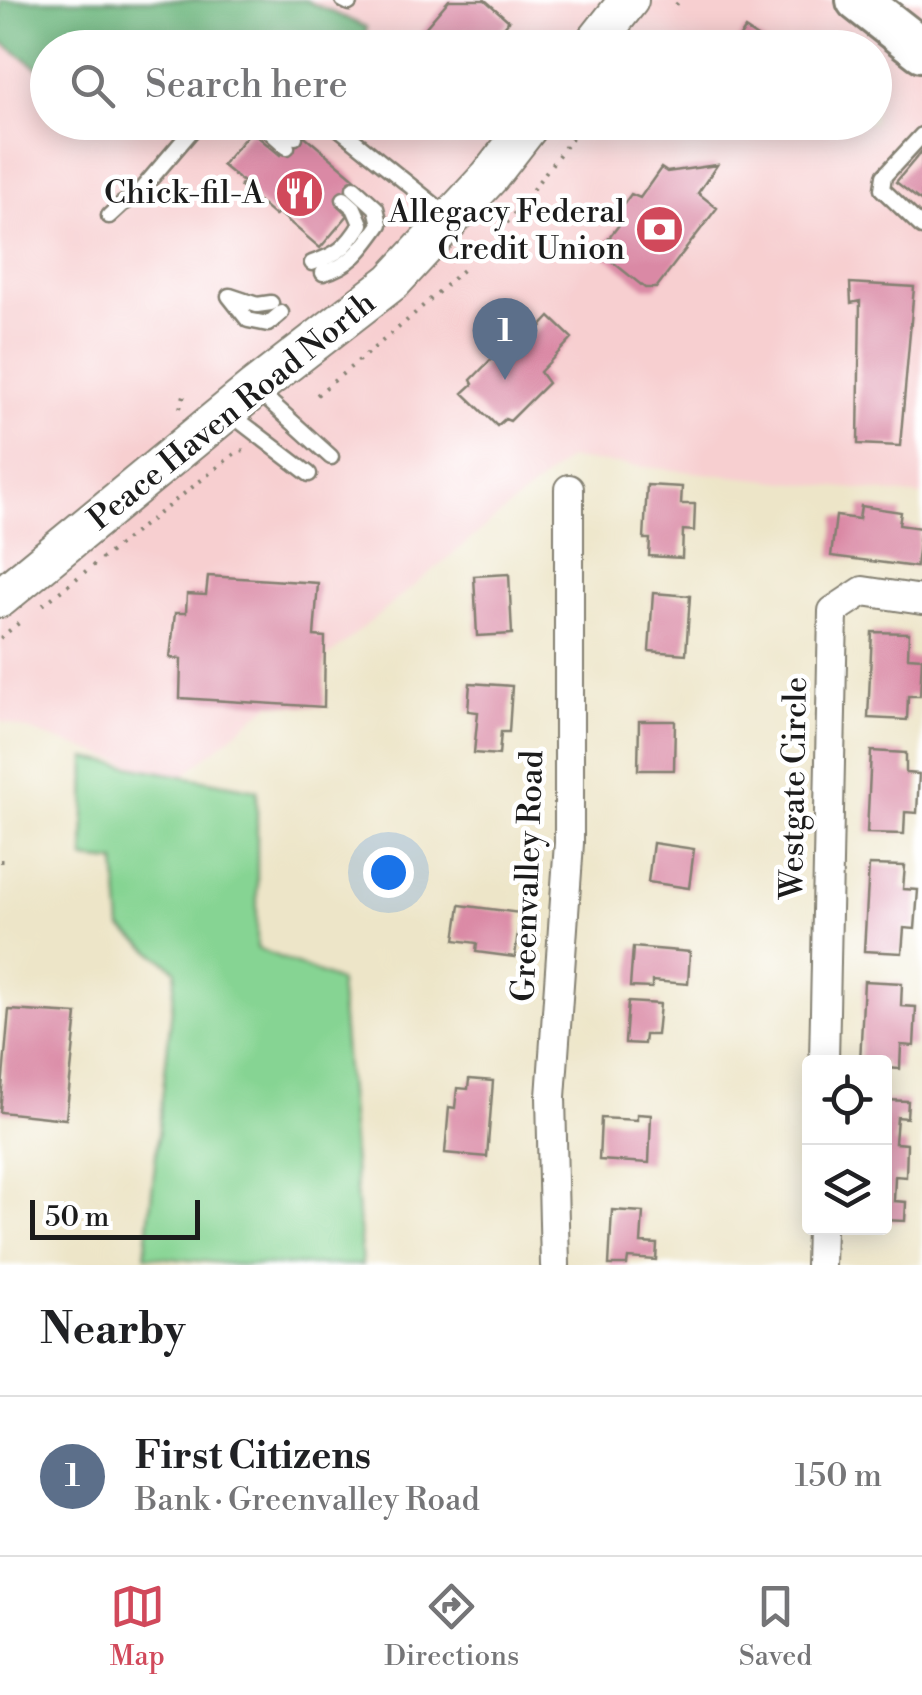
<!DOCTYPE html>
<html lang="en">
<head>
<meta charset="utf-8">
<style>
  body { margin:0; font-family:"Libre Bodoni",serif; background:#f6f6f6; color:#202124 }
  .controls { position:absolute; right:30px; bottom:30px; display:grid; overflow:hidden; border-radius:10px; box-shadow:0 5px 25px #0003 }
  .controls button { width:90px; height:90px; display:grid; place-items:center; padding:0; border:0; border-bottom:2px solid #e0e0e0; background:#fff; color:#202124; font:50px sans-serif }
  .scale { position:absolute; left:30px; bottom:25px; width:170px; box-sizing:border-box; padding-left:10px; border:5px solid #1c1c1c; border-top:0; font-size:28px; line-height:35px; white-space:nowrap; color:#1c1c1c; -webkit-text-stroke:8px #fff; paint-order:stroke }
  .you { position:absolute; left:388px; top:872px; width:35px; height:35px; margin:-25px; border:8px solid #fff; border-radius:50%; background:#1a73e8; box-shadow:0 0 0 15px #1a73e833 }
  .badge { display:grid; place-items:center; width:65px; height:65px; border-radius:50%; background:#d1495b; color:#fff; font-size:32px; font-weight:700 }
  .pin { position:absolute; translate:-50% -82px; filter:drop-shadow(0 2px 5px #0008) }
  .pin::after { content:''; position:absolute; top:52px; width:35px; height:30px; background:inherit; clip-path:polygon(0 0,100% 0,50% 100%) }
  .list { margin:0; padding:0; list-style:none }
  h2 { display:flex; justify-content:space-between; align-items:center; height:130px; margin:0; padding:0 40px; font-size:42px }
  h2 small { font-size:32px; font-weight:400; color:#757577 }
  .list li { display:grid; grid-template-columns:65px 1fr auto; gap:30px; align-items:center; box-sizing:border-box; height:160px; padding:0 40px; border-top:2px solid #e0e0e0 }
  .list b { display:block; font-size:38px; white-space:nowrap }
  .list p { margin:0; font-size:32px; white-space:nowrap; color:#757577 }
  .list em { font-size:32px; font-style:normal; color:#757577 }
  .icon { flex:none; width:55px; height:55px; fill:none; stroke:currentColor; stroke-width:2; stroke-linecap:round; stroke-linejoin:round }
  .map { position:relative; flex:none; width:922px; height:1265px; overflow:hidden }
  .search { position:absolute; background:#fff; box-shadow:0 5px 25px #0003; left:30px; right:30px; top:30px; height:110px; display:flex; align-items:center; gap:25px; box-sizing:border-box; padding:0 35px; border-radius:55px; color:#757577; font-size:38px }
  .sheet { height:290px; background:#fff }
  nav { display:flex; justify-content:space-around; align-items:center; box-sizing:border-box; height:140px; border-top:2px solid #e0e0e0; background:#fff; font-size:28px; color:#757577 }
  nav a { display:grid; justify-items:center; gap:5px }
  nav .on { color:#d1495b }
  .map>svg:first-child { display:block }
  .built { fill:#f7cfd0; fill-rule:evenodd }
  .green { fill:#86d493; stroke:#517858; stroke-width:2.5 }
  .forest { fill:#6cb67d; stroke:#44694c; stroke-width:2.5 }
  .building { fill:#da89a5 }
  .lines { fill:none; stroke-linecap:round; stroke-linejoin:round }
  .lane-casing { stroke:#848072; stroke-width:19 }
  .street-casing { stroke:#848072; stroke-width:32 }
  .secondary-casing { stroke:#848072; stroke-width:42 }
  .primary-casing { stroke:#848072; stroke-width:48 }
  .path { stroke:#848072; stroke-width:4; stroke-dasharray:2.5 8; stroke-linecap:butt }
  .lane { stroke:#fff; stroke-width:14 }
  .street { stroke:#fff; stroke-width:28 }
  .secondary { stroke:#fff; stroke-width:38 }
  .primary { stroke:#fff; stroke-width:42 }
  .labels { text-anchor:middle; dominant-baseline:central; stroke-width:9; stroke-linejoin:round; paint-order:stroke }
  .poi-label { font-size:32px; fill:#1c1c1c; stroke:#fff; text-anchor:end }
  .street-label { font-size:32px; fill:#1c1c1c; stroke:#fff }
</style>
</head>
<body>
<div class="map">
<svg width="922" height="1265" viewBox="0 0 922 1265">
  <rect width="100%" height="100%" fill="#fff"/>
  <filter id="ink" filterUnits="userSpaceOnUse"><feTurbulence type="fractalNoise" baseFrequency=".01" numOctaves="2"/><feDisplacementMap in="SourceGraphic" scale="20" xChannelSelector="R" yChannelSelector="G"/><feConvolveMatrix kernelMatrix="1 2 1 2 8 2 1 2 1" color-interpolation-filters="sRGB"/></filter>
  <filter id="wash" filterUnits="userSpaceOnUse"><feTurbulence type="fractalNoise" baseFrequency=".0048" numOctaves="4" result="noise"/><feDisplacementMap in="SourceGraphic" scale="40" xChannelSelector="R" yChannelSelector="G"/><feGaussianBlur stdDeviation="2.25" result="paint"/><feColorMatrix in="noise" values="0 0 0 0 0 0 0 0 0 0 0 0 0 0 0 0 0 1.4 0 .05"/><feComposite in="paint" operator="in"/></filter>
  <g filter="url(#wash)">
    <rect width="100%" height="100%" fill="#ede5c8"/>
    <!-- built -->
    <path class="built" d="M 0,0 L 922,0 L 922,496 L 568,459 L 178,780 L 0,721 ZM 48,48 L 874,48 L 874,122 L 48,122 Z"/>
    <!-- green -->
    <path class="green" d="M 86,758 L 257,790 L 257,948 L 339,981 L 362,1265 L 240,1265 L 145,1256 L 176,970 L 121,928 L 116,862 L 84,859 Z"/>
    <!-- forest -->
    <path class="forest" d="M 0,0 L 305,0 L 366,27 L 365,47 L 48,48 L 47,74 L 0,41 Z"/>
    <g id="blocks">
      <!-- building -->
      <path class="building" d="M 449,0 L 485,0 L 509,21 L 486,48 L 408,48 Z
        M 745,29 L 774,48 L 733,48 Z
        M 251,131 L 280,155 L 300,132 L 359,182 L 338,206 L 348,215 L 320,248 L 278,212 L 275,216 L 240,186 L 243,182 L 222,165 Z
        M 922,151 L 922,202 L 896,182 Z
        M 717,165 L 698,193 L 717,208 L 656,288 L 645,288 L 599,251 L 622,221 L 616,215 L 631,194 L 640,198 L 661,168 L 667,172 Z
        M 850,283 L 914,287 L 900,446 L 858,444 L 860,301 L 851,303 Z
        M 550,317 L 572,338 L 540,372 L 548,383 L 510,421 L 505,419 L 497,426 L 463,393 L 473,384 L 471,380 L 507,343 L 519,350 Z
        M 647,485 L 682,487 L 681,504 L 695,504 L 694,531 L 683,530 L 682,558 L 649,556 L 650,539 L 644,539 Z
        M 861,506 L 901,512 L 899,525 L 921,528 L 916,567 L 831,556 L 836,516 L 859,519 Z
        M 509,574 L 512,634 L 477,636 L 474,576 Z
        M 208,576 L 318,583 L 314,636 L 325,637 L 324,707 L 180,698 L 181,659 L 170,658 L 175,613 L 186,613 L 187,594 L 206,595 Z
        M 653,593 L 690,596 L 686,654 L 649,651 Z
        M 872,632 L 909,633 L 908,657 L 922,658 L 920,696 L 908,696 L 907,720 L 868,718 Z
        M 470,683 L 512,686 L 509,732 L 501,732 L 499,755 L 474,753 L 478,712 L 468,711 Z
        M 639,721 L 675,721 L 674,770 L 638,770 Z
        M 871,751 L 906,753 L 906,773 L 919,774 L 917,813 L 905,812 L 904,834 L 867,833 Z
        M 653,843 L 694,849 L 689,888 L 648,882 Z
        M 869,865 L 905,866 L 903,889 L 918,890 L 915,929 L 904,928 L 902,953 L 864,951 Z
        M 460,905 L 520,913 L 515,957 L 476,952 L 477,943 L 455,940 Z
        M 633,947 L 690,952 L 688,984 L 652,981 L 652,988 L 630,987 Z
        M 864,981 L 902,983 L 901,1006 L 916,1007 L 914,1046 L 901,1045 L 900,1069 L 884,1068 L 884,1062 L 860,1062 Z
        M 628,1002 L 660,1004 L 657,1035 L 645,1035 L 644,1044 L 625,1043 Z
        M 9,1010 L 77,1014 L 66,1119 L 0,1112 Z
        M 469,1079 L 493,1081 L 487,1157 L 445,1153 L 449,1107 L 455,1108 L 457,1088 L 468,1089 Z
        M 884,1100 L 908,1101 L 907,1118 L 897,1117 L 895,1143 L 907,1144 L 906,1177 L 895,1176 L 894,1201 L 906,1202 L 905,1221 L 884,1220 Z
        M 637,1114 L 651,1115 L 649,1163 L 599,1160 L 601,1118 L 637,1120 Z
        M 612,1210 L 643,1212 L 641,1243 L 657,1244 L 656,1260 L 628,1258 L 627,1265 L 609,1265 Z"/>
    </g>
  </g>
  <g filter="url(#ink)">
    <use href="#blocks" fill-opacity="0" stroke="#848072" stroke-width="2.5"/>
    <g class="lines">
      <defs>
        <path id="lane" d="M 343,0 L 349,3
          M 259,122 L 287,147
          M 278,122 L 295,137
          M 331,122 L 448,216
          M 922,135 L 884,176 L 882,189 L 922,227
          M 109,216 L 122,204 L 135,197 L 199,122
          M 312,263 C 338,254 346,248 361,224 L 354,208 L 344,199
          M 323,273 C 352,265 363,248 380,224 L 376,208 L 354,188
          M 229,296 L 248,320 L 268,324 L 281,313
          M 230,296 L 257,305 L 271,303
          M 257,390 L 331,457
          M 228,412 L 309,474"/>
        <path id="street" d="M 824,1062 L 833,611 L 863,591 L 922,600
          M 555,1265 L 551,1097 L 569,843 L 569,489
          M 820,1265 L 821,1228"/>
        <path id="secondary" d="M 591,48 L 629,0
          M 0,598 L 255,388 L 393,281 L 490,176 L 532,122"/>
        <path id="primary" d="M 858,0 L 922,50"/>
      </defs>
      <!-- lane casing -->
      <use href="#lane" class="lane-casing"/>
      <!-- street casing -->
      <use href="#street" class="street-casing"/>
      <!-- secondary casing -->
      <use href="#secondary" class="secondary-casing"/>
      <!-- primary casing -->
      <use href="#primary" class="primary-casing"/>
      <!-- path -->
      <path class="path" d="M 676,5 L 680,0
        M 507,223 L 584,122
        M 317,395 L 403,324 L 466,267
        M 180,408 L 184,395
        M 43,605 L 238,451 L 245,450
        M 0,638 L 19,623
        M 0,861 L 3,861"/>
      <!-- lane -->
      <use href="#lane" class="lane"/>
      <!-- street -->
      <use href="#street" class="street"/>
      <!-- secondary -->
      <use href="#secondary" class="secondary"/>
      <!-- primary -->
      <use href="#primary" class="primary"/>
    </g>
  </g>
  <!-- icons -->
  <defs>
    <symbol id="restaurant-disc" viewBox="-11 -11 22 22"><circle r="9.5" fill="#d1495b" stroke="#fff"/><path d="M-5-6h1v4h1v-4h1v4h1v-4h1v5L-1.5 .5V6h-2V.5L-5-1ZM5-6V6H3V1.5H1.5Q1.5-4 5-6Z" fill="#fff"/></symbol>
    <symbol id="bank-disc" viewBox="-11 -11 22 22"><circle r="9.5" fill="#d1495b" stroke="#fff"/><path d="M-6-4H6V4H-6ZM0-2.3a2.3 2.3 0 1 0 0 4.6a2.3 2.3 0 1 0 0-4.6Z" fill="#fff"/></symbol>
  </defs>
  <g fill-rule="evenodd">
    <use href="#restaurant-disc" x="272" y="166" width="55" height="55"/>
    <use href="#bank-disc" x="632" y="202" width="55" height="55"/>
  </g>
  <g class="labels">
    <!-- poi labels -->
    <g class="poi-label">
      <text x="264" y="193">Chick-fil-A</text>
      <text x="625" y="212">Allegacy Federal<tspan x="625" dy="37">Credit Union</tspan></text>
    </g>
    <!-- street labels -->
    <g class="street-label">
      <text transform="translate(232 411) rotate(-39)">Peace Haven Road North</text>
      <text transform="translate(794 788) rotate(-89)">Westgate Circle</text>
      <text transform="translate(528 876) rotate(-88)">Greenvalley Road</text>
    </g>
  </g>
</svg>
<div class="controls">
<button><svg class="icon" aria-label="locate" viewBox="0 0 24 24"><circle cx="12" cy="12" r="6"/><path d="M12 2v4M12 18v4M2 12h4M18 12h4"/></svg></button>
<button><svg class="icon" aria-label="layers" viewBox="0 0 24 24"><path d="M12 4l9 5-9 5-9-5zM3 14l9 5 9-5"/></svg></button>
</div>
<div class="scale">50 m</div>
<div class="you"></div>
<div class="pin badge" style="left:505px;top:380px;background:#5c6f8a">1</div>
<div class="search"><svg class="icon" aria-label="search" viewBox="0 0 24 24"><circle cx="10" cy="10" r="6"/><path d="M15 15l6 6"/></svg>Search here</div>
</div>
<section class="sheet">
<h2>Nearby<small></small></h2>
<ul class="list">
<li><span class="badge" style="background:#5c6f8a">1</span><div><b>First Citizens</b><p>Bank · Greenvalley Road</p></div><em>150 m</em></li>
</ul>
</section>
<nav>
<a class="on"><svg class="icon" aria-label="map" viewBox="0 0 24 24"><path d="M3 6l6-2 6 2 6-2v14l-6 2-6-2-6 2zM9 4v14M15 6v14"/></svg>Map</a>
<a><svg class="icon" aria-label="directions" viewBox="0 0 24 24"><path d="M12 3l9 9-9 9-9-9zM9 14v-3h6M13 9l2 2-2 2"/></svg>Directions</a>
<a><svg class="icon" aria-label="saved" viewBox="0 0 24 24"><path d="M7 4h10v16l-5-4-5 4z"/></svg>Saved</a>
</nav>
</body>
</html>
